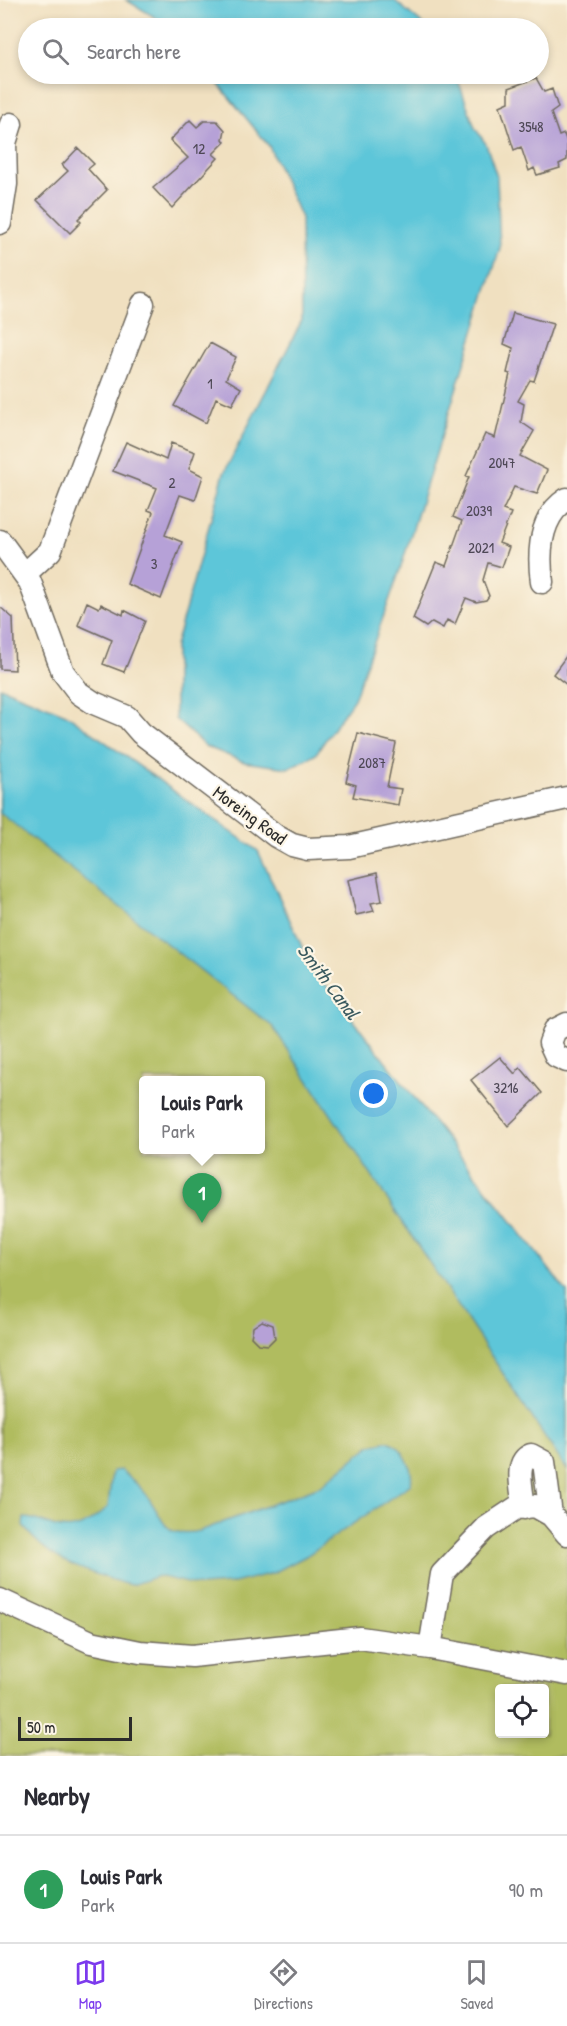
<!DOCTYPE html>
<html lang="en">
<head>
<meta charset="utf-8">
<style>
  body { margin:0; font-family:"Patrick Hand",sans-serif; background:#f2f2f3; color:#2b2b33 }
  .controls { position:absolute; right:18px; bottom:18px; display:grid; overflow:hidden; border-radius:6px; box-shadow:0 3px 9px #0003 }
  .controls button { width:54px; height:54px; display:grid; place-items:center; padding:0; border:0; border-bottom:2px solid #e1e1e2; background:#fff; color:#2b2b33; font:30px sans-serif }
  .scale { position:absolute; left:18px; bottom:15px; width:114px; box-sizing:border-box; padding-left:6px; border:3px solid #2b2b2b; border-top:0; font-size:16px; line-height:21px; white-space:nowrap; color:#2b2b2b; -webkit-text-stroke:4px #fcf5e5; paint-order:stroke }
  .you { position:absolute; left:374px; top:1094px; width:21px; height:21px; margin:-15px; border:4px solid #fff; border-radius:50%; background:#1a73e8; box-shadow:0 0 0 9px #1a73e833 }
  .badge { display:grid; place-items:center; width:39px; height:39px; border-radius:50%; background:#7c3aed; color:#fff; font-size:20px; font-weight:700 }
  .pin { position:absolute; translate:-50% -50px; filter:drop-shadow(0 2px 3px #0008) }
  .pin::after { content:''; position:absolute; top:32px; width:21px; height:18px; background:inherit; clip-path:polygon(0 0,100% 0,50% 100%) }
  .popup { position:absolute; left:139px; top:1076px; width:126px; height:78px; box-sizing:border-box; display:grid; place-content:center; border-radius:6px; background:#fff; filter:drop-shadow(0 2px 4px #0005); font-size:20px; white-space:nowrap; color:#7c7c81 }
  .popup b { font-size:22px; color:#2b2b33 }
  .popup::after { content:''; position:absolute; left:50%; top:100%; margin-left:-12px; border:12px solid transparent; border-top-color:#fff }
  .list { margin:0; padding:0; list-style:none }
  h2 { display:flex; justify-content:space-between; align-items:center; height:78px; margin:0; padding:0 24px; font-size:26px }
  h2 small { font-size:20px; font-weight:400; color:#7c7c81 }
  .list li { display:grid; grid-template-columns:39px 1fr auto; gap:18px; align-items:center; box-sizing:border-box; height:108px; padding:0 24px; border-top:2px solid #e1e1e2 }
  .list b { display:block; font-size:22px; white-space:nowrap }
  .list p { margin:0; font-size:20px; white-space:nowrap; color:#7c7c81 }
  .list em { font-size:20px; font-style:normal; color:#7c7c81 }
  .icon { flex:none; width:33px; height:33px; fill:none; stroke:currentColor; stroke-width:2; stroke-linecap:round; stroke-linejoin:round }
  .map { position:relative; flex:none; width:567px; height:1756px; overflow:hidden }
  .search { position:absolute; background:#fff; box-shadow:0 3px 9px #0003; left:18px; right:18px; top:18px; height:66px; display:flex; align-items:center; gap:15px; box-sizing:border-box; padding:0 21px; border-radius:33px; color:#7c7c81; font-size:22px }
  .sheet { height:186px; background:#fff }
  nav { display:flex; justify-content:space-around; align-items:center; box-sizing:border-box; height:84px; border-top:2px solid #e1e1e2; background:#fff; font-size:16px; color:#7c7c81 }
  nav a { display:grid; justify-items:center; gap:3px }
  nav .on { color:#7c3aed }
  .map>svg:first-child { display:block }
  .green { fill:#b0bc5e; stroke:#6e7444; stroke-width:1.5; fill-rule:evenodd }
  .water { fill:#5dc6d9; stroke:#447882; stroke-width:1.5 }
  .building { fill:#b6a1d7 }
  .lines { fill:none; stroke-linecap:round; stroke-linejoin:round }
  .minor-casing { stroke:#706a5f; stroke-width:25 }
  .minor { stroke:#fff; stroke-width:22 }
  .labels { text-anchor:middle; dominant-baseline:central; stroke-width:4.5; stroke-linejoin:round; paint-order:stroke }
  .number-label { font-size:15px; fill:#4e4856 }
  .street-label { font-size:18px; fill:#2b2b2b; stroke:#fcf5e5 }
  .water-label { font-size:20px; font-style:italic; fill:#3a5a5f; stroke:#fcf5e5 }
</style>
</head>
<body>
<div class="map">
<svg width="567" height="1756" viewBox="0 0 567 1756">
  <rect width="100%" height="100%" fill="#fcf5e5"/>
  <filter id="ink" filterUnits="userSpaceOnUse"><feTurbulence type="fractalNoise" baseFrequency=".0167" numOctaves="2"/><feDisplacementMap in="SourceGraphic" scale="12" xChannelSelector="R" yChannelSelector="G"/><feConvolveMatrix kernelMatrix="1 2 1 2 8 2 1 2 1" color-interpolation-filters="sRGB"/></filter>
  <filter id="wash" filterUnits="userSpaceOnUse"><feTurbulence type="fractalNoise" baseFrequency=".008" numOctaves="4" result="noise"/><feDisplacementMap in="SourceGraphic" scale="24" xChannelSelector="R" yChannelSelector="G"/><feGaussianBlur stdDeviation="1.35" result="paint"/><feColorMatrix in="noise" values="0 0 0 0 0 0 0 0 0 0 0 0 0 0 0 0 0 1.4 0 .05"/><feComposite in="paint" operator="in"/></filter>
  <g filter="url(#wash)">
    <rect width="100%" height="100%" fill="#f0e0c0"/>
    <!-- green -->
    <path class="green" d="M 0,798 L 269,1015 L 567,1470 L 567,1756 L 0,1756 ZM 144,1080 L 260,1080 L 260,1150 L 144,1150 ZM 500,1688 L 544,1688 L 544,1734 L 500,1734 Z"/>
    <!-- water -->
    <path class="water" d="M 126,0 L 394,0 L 427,28 L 173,28 Z
      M 210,74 L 456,74 L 475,128 L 486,144 L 497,177 L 500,248 L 401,567 L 354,699 L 315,755 L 288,768 L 244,762 L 205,746 L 175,719 L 175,646 L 224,473 L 302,320 L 301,218 L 269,146 Z
      M 0,687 L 66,714 L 258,851 L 311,966 L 567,1292 L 567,1470 L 273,1027 L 0,813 Z
      M 388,1441 C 403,1446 414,1468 411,1484 L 306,1556 L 273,1573 L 229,1584 L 201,1586 L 158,1576 L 131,1585 L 122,1583 C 79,1568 52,1563 23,1526 L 24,1518 C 36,1518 45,1524 56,1527 C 78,1533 93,1520 108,1507 L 112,1471 L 121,1470 C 130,1478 141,1486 148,1497 C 166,1523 163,1538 200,1531 L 320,1486 L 371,1445 Z"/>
    <g id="blocks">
      <!-- building -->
      <path class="building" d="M 536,78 L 544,92 L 552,89 L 558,108 L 551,113 L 559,136 L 564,134 L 567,142 L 567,160 L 559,164 L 560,168 L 537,175 L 534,168 L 529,171 L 521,147 L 514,150 L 500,106 L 509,102 L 509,88 Z
        M 190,120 L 197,127 L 204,121 L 217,121 L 225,130 L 223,139 L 225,142 L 213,154 L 218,158 L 172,208 L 153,188 L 188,158 L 170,140 Z
        M 78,148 L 94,164 L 88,169 L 107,190 L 78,219 L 81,222 L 70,233 L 37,200 L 68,171 L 62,165 Z
        M 513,313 L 553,324 L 534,381 L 530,380 L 518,401 L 524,404 L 521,422 L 534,431 L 520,456 L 547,470 L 537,494 L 514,487 L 503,510 L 511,513 L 499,543 L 509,547 L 502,567 L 488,563 L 483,580 L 489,596 L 486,600 L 476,602 L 466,598 L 455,624 L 447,620 L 443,628 L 432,622 L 426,627 L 413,619 L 436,562 L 446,566 L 462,521 L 453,517 L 469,477 L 466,476 L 485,434 L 495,438 L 510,374 L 507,373 L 513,348 L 504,344 Z
        M 210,343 L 236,357 L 226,379 L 241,388 L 232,405 L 216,398 L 206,423 L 174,406 Z
        M 126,442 L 166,460 L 171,443 L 195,452 L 189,469 L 203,476 L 195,500 L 180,495 L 165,535 L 182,542 L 161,599 L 127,584 L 153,512 L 148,510 L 157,488 L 113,471 Z
        M 87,602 L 99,608 L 101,604 L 123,615 L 124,610 L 145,621 L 124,672 L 103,664 L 112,640 L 78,625 Z
        M 0,607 L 13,618 L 15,670 L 0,669 Z
        M 567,655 L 567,685 L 553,674 Z
        M 358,733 L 396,743 L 387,787 L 401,789 L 398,805 L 353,797 L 356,785 L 346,782 Z
        M 377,873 L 382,901 L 371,903 L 374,911 L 356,915 L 348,880 Z
        M 500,1057 L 515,1074 L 520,1067 L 542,1093 L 508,1126 L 471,1080 Z
        M 262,1321 L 273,1325 L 275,1338 L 268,1345 L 258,1344 L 251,1337 L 253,1327 Z"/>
    </g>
  </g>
  <g filter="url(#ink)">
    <use href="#blocks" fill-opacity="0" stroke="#706a5f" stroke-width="1.5"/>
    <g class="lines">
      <defs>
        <path id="minor" d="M 0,223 L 6,184 L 5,143 L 11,124
          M 0,541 L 30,582 L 63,672 L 79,693 L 94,703 L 127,717 L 141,733 L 276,836 L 292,845 L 308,849 L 349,847 L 567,798
          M 25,574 L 50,551 L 143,304
          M 542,582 C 538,552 539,517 567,499
          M 567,1024 L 555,1030 L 550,1043 L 556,1056 L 567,1061
          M 524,1508 C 523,1492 513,1462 531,1455 L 544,1462 L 551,1515
          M 0,1600 L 91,1642 L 140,1652 L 192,1656 L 360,1638 L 430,1648 L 567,1674
          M 430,1648 L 442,1574 L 486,1528 L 516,1508 L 535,1506 L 551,1515 L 567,1534"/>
      </defs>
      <!-- minor casing -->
      <use href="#minor" class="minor-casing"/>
      <!-- minor -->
      <use href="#minor" class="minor"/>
    </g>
  </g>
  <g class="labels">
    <!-- number labels -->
    <g class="number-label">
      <text x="531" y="126">3548</text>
      <text x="199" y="148">12</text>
      <text x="210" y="383">1</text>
      <text x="502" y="462">2047</text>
      <text x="172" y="482">2</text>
      <text x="479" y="510">2039</text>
      <text x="481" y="547">2021</text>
      <text x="154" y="563">3</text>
      <text x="372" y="762">2087</text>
      <text x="506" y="1087">3216</text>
    </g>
    <!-- street labels -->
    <g class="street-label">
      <text transform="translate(250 815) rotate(36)">Moreing Road</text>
    </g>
    <!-- water labels -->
    <g class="water-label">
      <text transform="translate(329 981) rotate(53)">Smith Canal</text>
    </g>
  </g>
</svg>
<div class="controls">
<button><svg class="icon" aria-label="locate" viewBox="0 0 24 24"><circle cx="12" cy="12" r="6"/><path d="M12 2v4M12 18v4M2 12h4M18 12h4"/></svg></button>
</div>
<div class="scale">50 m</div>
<div class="you"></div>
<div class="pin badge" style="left:202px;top:1223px;background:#2e9e5b">1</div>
<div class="popup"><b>Louis Park</b>Park</div>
<div class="search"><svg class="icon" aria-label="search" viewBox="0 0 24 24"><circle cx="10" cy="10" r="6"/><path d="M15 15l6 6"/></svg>Search here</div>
</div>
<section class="sheet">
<h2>Nearby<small></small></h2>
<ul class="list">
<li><span class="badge" style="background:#2e9e5b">1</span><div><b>Louis Park</b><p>Park</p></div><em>90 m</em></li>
</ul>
</section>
<nav>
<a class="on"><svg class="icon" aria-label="map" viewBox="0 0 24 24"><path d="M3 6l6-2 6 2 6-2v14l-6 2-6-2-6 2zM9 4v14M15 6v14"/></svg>Map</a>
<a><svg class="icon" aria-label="directions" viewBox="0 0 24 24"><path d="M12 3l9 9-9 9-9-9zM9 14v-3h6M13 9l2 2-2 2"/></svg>Directions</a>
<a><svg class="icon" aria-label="saved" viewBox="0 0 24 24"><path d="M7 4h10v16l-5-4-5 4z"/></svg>Saved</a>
</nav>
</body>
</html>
